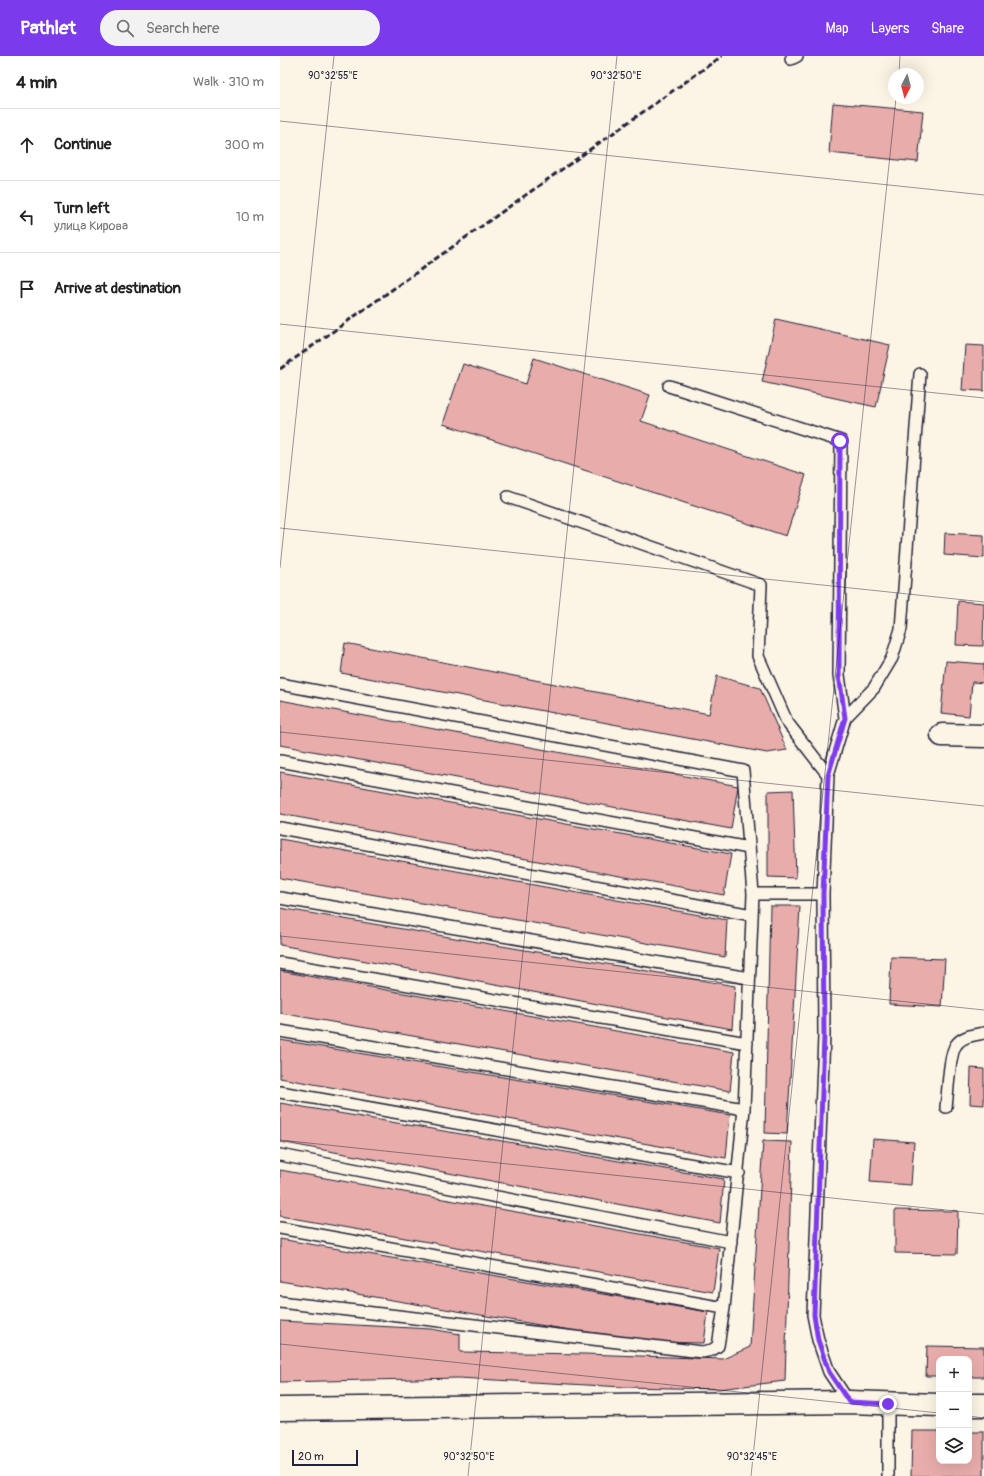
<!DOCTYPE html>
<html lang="en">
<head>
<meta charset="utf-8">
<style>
  body { margin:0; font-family:Pangolin,sans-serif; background:#f2f2f2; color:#222 }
  .controls { position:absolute; right:12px; bottom:12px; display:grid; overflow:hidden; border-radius:8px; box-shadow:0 4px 16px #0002 }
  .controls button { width:36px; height:36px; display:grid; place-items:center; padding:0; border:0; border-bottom:1px solid #e0e0e0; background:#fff; color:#222; font:20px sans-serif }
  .compass { position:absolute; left:608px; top:12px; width:36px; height:36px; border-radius:50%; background:#fff; box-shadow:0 4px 16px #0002; rotate:186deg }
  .scale { position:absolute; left:12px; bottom:10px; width:66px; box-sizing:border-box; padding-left:4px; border:2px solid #22223b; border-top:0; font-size:11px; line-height:14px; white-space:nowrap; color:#22223b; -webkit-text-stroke:3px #fcf5e5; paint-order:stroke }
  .stop { position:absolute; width:12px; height:12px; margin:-9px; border:3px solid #7c3aed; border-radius:50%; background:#fff }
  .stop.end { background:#7c3aed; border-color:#fff; box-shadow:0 1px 4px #0008 }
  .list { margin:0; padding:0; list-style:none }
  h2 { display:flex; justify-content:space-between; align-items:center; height:52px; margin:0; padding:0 16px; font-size:17px }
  h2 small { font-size:13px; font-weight:400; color:#767676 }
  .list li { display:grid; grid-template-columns:26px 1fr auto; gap:12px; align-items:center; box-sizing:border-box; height:72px; padding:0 16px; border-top:1px solid #e0e0e0 }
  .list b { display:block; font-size:15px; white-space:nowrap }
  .list p { margin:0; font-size:13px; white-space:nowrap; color:#767676 }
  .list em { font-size:13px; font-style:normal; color:#767676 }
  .icon { flex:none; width:22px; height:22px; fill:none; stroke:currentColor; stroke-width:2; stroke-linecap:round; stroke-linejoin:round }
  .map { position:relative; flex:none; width:704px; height:1420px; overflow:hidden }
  header { display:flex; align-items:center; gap:24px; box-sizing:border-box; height:56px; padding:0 20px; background:#7c3aed; color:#fff }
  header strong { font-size:19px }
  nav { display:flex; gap:22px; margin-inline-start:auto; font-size:14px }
  .search { width:280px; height:36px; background:#f2f2f2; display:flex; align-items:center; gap:10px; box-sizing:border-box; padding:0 14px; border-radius:22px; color:#767676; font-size:15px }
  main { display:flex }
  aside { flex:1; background:#fff }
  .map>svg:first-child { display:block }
  .building { fill:#e8adab; stroke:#22223b }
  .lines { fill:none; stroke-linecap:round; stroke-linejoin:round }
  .service-casing { stroke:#22223b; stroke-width:14 }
  .minor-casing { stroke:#22223b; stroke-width:25 }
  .service { stroke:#fcf5e5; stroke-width:11 }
  .minor { stroke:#fcf5e5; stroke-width:22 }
  .rail { stroke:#22223b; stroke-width:3; stroke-dasharray:6 3; stroke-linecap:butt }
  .route { stroke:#7c3aed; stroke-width:5 }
  .ticks { fill:none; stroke:#22223b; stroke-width:1; stroke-opacity:0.45 }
  .ticks-label { font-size:10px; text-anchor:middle; fill:#22223b; stroke:#fcf5e5; stroke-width:4; stroke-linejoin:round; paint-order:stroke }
</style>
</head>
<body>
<header>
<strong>Pathlet</strong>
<div class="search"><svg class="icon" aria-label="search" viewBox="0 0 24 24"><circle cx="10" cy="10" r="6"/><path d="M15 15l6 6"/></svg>Search here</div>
<nav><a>Map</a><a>Layers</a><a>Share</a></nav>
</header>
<main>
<aside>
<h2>4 min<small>Walk · 310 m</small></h2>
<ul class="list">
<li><svg class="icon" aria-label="ahead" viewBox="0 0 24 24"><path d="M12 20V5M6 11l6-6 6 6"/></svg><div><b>Continue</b></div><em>300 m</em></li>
<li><svg class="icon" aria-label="left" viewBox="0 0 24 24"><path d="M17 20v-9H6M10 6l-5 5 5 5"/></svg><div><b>Turn left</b><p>улица Кирова</p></div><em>10 m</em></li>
<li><svg class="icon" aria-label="arrive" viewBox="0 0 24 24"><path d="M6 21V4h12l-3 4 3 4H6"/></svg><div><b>Arrive at destination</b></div></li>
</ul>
</aside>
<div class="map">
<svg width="704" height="1420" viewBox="0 0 704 1420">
  <rect width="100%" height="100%" fill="#fcf5e5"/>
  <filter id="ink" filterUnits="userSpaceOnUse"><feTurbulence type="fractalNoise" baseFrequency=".025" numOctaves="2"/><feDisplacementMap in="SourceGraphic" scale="8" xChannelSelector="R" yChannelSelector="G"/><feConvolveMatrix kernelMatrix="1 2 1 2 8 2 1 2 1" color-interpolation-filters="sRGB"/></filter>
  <g filter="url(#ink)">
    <!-- building -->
    <path class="building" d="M 553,47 L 643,55 L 638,106 L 549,97 Z
      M 496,263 L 610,289 L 596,351 L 482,326 Z
      M 685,289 L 704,290 L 704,335 L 682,334 Z
      M 254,302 L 370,339 L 361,365 L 526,419 L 506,480 L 163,368 L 183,308 L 246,328 Z
      M 665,477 L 704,479 L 704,502 L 664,499 Z
      M 678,545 L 704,547 L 703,590 L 676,589 Z
      M 65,587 L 429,658 L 437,620 L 480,632 L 507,694 L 487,697 L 61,617 Z
      M 666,605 L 704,608 L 704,627 L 692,626 L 689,660 L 661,657 Z
      M 0,644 L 458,730 L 451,773 L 0,689 Z
      M 0,716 L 451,798 L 444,839 L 0,758 Z
      M 513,734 L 516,822 L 488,821 L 488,735 Z
      M 0,783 L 447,864 L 445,901 L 0,822 Z
      M 490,850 L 520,850 L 507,1078 L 485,1077 Z
      M 0,852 L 455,930 L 452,973 L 0,889 Z
      M 611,901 L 665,903 L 662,951 L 609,948 Z
      M 0,915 L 454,996 L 450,1035 L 0,957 Z
      M 0,984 L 450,1059 L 446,1102 L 0,1022 Z
      M 691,1012 L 704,1013 L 704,1049 L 690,1048 Z
      M 0,1047 L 444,1123 L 440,1167 L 0,1086 Z
      M 593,1083 L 634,1086 L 631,1129 L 590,1126 Z
      M 483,1085 L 512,1086 L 505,1325 L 439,1333 L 344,1331 L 178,1322 L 0,1326 L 0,1265 L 151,1273 L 180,1278 L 180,1296 L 305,1298 L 443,1303 L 470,1291 Z
      M 0,1114 L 439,1192 L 433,1236 L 0,1160 Z
      M 615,1154 L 678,1155 L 677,1198 L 615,1197 Z
      M 0,1183 L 428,1256 L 424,1287 L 360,1286 L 0,1225 Z
      M 647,1290 L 704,1291 L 704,1321 L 689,1321 L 689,1303 L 659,1303 L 659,1320 L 646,1320 Z
      M 632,1375 L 659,1375 L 659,1405 L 689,1405 L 689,1376 L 704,1376 L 704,1420 L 631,1420 Z"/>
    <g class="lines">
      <defs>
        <path id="service" d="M 511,3 L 517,0
          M 389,330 L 561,385 L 559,619 L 565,662
          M 228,441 L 481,529 L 478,600 L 507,666 L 548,719
          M 0,628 L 463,715 L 473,838 L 464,1053 L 444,1252 L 438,1290 L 432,1294 L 422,1296 L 0,1246
          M 0,705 L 469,792
          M 0,772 L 472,859
          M 473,838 L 543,838 L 544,980 L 533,1259 L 538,1284 L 549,1316 L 569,1346
          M 543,838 L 548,719 L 565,662 L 594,632 L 612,602 L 621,573 L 640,318
          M 0,842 L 469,922
          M 0,907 L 467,987
          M 0,975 L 464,1053
          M 0,1036 L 459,1117
          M 666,1051 C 668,1037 669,998 676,989 C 682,980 694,979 704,977
          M 0,1099 L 451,1186
          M 0,1172 L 444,1252
          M 608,1420 L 608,1348"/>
        <path id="minor" d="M 662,679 L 704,680
          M 689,1349 L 704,1349
          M 0,1353 L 569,1346 L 659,1349"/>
      </defs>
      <!-- service casing -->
      <use href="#service" class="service-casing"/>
      <!-- minor casing -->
      <use href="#minor" class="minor-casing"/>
      <!-- service -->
      <use href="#service" class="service"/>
      <!-- minor -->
      <use href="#minor" class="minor"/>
      <!-- rail -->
      <path class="rail" d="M 0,313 L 442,0"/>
    </g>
  </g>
  <g class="lines" filter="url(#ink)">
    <!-- route -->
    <path class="route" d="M 560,385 L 559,619 L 565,662 L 548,720 L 543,838 L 544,980 L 534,1259 L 538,1284 L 549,1316 L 569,1346 L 608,1348"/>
  </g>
  <!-- ticks -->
  <path class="ticks" d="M 619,18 L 620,0M 0,65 L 704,139M 0,268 L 704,342M 0,472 L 704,546M 0,512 L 54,0M 0,676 L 704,750M 0,880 L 704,954M 0,1084 L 704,1158M 0,1288 L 659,1357M 689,1360 L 704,1362M 188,1420 L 337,0M 471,1420 L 616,42"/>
  <g class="ticks-label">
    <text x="53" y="23">90°32'55"E</text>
    <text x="336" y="23">90°32'50"E</text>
    <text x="189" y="1404">90°32'50"E</text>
    <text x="472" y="1404">90°32'45"E</text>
  </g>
</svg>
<div class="controls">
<button>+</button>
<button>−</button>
<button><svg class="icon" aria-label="layers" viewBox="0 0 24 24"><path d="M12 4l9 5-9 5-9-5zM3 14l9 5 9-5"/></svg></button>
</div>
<svg class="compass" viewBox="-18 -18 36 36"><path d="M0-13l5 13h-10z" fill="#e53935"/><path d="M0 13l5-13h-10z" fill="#767676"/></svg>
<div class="scale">20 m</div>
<div class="stop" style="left:560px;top:385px"></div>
<div class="stop end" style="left:608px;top:1348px"></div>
</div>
</main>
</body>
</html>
